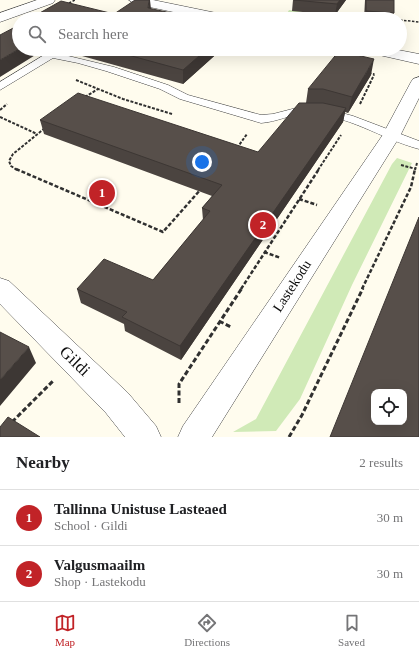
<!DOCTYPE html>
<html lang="en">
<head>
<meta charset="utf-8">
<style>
  body { margin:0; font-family:Georgia,serif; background:#f6f6f6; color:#202124 }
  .controls { position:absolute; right:12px; bottom:12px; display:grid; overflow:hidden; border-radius:8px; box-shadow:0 4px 16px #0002 }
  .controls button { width:36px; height:36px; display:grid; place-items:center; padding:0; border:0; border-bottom:1px solid #e0e0e0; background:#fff; color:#202124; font:20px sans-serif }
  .you { position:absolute; left:202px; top:162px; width:14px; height:14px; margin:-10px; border:3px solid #fff; border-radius:50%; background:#1a73e8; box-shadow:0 0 0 6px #1a73e833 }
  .badge { display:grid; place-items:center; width:26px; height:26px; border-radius:50%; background:#c12327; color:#fff; font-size:13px; font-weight:700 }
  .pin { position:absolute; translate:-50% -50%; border:2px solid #fff; box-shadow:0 1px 4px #0006 }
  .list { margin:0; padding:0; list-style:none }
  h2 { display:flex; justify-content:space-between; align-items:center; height:52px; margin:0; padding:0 16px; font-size:17px }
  h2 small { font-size:13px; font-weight:400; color:#757577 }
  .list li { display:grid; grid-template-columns:26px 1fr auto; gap:12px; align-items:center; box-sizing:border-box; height:56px; padding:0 16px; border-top:1px solid #e0e0e0 }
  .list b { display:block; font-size:15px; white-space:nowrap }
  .list p { margin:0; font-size:13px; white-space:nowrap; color:#757577 }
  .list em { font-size:13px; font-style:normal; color:#757577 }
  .icon { flex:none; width:22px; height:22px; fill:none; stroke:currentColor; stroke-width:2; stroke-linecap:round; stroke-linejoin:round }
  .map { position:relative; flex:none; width:419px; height:437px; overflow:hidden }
  .search { position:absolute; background:#fff; box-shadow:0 4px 16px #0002; left:12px; right:12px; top:12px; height:44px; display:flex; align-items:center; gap:10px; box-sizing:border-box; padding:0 14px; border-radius:22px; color:#757577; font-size:15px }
  .sheet { height:164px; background:#fff }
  nav { display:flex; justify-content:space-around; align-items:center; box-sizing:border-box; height:56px; border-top:1px solid #e0e0e0; background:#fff; font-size:11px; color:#757577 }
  nav a { display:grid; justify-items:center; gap:2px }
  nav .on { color:#c12327 }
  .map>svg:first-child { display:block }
  .green { fill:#d0eab7 }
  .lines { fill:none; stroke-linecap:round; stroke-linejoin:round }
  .lane-casing { stroke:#414141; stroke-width:1 }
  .street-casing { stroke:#414141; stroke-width:1 }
  .path-far3 { stroke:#303030; stroke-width:1.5; stroke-dasharray:2.5 1.5; stroke-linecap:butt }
  .path-far2 { stroke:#303030; stroke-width:2; stroke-dasharray:3 1.5; stroke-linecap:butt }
  .path-far1 { stroke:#303030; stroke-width:2.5; stroke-dasharray:4 2; stroke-linecap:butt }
  .path { stroke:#303030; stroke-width:3; stroke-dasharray:5 2.5; stroke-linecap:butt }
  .lane { fill:#fff; fill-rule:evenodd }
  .street { fill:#fff; fill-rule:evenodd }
  .wall { fill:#4b4440 }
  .shaded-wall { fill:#3d3734 }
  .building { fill:#574f4a; stroke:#3d3734; fill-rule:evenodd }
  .labels { text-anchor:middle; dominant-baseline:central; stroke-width:4; stroke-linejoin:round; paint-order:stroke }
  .street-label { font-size:14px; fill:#0e0e0e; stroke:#fff }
  .near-street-label { font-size:17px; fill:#0e0e0e; stroke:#fff }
</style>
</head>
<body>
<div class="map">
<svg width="419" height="437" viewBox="0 0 419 437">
  <rect width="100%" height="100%" fill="#fffcee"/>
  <!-- green -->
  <path class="green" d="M 289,10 L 337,15 L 336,19 L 338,19 L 292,19 L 285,17 Z
    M 397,158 L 412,163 L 352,285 L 300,399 L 276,431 L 233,432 L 256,419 L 392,164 Z"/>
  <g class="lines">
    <defs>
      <path id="lane" d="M 54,49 L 63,49 L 60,54 L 114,67 L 168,85 L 188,95 L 261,115 L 273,114 L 300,107 L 320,107 L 353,116 L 419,141 L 419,149 C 381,139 346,113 306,114 C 290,114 277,122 261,123 L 180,99 L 160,89 L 106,71 L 78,63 L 53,58 L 0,90 L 0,82 Z"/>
      <path id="street" d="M 37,0 L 55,0 L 53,3 L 0,22 L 0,13 Z
        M 129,0 L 153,0 L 226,15 L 231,16 L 233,19 L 207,19 L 135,4 Z
        M 364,49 L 393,49 L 419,54 L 419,64 L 366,52 Z
        M 419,77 L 419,98 L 400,136 L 212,437 L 178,437 L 183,426 L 382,136 L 411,82 L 413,79 Z
        M 0,278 L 9,281 L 128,393 L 156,426 L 161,437 L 125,437 L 106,413 L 0,304 Z"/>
    </defs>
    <!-- lane casing -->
    <use href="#lane" class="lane-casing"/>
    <!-- street casing -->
    <use href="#street" class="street-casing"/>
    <!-- path-far3 -->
    <path class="path-far3" d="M 69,3 L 75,0
      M 400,20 L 419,22
      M 369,73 L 374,74 L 373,76"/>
    <!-- path-far2 -->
    <path class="path-far2" d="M 76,80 L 123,99 L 172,114
      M 85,97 L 98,89
      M 360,104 L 374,75
      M 0,110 L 7,104
      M 0,117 L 37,134
      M 237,148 L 247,134
      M 401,165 L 416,169
      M 17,170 L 11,166 L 9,161 L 13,154 L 45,128
      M 318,170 L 341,135
      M 415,170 L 417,163"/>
    <!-- path-far1 -->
    <path class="path-far1" d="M 16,169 L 163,232 L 201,189
      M 299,199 L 317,205
      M 264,252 L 281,258
      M 241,289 L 319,169
      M 362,289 L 411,187 L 415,169"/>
    <!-- path -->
    <path class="path" d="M 219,321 L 231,327
      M 179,403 L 179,384 L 242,288
      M 12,422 L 54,380
      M 289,437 L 302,415 L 363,288"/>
    <!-- lane -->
    <use href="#lane" class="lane"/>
    <!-- street -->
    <use href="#street" class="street"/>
  </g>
  <!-- wall -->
  <path class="wall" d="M 293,0 L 346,0 L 335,15 L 292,11 Z
    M 365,0 L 394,0 L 394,13 L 393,19 L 364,19 Z
    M 63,49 L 222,49 L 183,84 L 64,51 Z
    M 371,75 L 348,113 L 345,112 L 343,122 L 181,360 L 125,331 L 124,324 L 81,303 L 77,289 L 153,280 L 203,220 L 202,208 L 212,196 L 44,134 L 40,120 L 258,152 L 306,103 L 308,89 Z"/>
  <!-- shaded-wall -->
  <path class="shaded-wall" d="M 149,0 L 150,0 L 151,9 L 148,8 Z
    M 340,0 L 346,0 L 335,15 L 337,4 Z
    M 19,49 L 45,49 L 0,77 L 0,60 Z
    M 207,49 L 222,49 L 183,84 L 183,70 Z
    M 374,59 L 371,75 L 348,113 L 352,97 Z
    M 346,108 L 343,122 L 181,360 L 180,346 Z
    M 29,347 L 36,363 L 0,406 L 0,380 Z"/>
  <!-- building -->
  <path class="building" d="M 135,0 L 149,0 L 148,8 L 199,19 L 29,19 L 61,1 L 114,14 Z
    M 294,0 L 340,0 L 337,4 Z
    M 366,0 L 394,0 L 394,13 L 366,11 Z
    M 19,25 L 19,49 L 0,60 L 0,35 Z
    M 106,49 L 207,49 L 183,70 Z
    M 339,51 L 374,59 L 352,97 L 323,89 L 308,89 Z
    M 78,93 L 258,152 L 299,103 L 323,103 L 346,108 L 180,346 L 122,317 L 127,312 L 77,289 L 104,259 L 153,280 L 210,211 L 202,208 L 222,185 L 40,120 Z
    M 419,217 L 419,437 L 330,437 ZM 374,392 L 404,392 L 404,422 L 374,422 Z
    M 0,332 L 29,347 L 0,380 Z
    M 8,417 L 40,437 L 0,437 L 0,427 Z"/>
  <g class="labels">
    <!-- street labels -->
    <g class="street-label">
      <text transform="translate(292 286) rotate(-57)">Lastekodu</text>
    </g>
    <!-- near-street labels -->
    <g class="near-street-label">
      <text transform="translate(75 361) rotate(44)">Gildi</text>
    </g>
  </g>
</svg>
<div class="controls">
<button><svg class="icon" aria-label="locate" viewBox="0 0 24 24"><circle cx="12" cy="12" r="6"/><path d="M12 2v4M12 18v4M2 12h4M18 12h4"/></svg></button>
</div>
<div class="you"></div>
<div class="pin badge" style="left:102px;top:193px">1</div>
<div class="pin badge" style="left:263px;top:225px">2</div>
<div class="search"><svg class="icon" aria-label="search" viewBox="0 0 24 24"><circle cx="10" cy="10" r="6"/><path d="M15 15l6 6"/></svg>Search here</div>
</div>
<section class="sheet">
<h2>Nearby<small>2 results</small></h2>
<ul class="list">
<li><span class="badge">1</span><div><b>Tallinna Unistuse Lasteaed</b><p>School · Gildi</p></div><em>30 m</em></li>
<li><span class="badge">2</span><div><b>Valgusmaailm</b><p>Shop · Lastekodu</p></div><em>30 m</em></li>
</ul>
</section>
<nav>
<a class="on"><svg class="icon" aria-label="map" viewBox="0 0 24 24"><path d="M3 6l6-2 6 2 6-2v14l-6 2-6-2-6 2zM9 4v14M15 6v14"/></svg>Map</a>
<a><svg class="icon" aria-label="directions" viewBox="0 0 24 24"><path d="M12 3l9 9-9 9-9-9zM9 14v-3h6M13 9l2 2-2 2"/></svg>Directions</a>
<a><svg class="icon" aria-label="saved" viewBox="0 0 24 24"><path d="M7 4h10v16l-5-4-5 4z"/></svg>Saved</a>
</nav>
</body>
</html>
